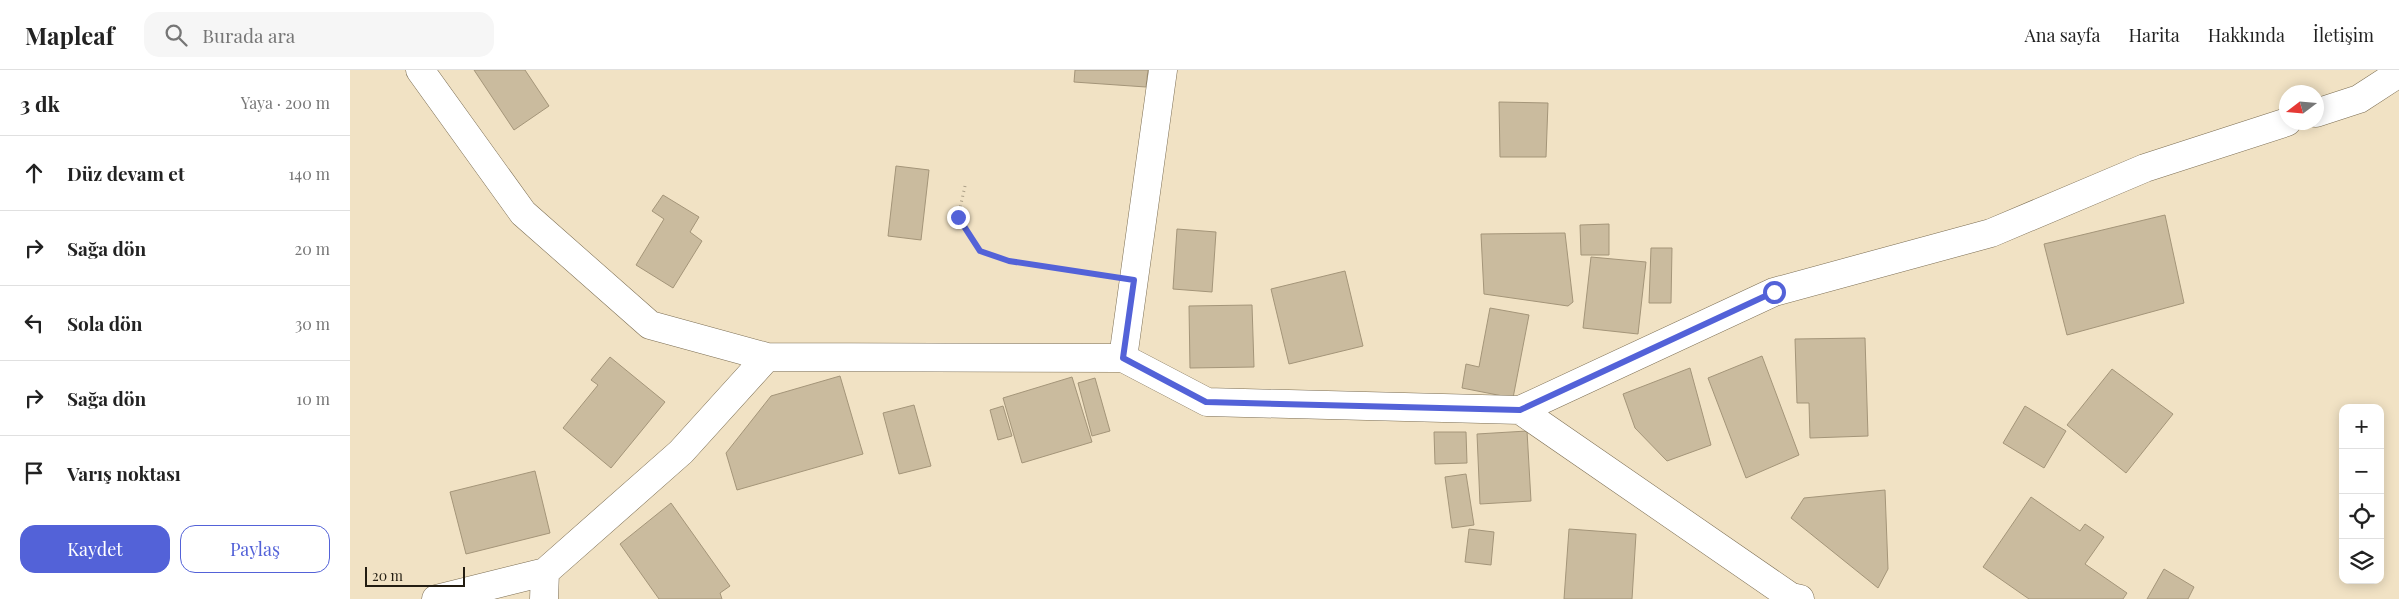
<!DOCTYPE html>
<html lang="tr">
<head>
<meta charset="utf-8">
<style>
  body { margin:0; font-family:"Playfair Display",serif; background:#f6f6f6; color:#222 }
  .controls { position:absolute; right:15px; bottom:15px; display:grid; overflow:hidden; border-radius:10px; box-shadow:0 2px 12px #0003 }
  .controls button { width:45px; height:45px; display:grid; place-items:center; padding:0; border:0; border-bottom:1px solid #e0e0e0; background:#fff; color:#222; font:25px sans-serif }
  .compass { position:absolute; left:1929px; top:15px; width:45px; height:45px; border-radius:50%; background:#fff; box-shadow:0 2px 12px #0003; rotate:254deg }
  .scale { position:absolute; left:15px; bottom:12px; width:100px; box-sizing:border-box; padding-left:5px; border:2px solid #231d12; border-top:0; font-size:14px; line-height:18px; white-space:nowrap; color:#231d12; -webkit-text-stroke:4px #f1e2c4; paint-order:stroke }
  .stop { position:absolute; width:15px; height:15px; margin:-11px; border:4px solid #5362d8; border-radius:50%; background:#fff }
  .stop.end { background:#5362d8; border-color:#fff; box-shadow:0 1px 5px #0008 }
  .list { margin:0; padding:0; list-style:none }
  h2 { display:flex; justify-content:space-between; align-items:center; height:65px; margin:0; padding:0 20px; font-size:21px }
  h2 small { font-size:16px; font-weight:400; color:#767676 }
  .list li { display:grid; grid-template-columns:32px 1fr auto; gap:15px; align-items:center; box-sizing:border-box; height:75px; padding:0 20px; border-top:1px solid #e0e0e0 }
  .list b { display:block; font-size:19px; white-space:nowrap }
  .list em { font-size:16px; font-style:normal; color:#767676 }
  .actions { display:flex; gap:10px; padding:15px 20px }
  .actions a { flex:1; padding:11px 0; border:1px solid #5362d8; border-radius:15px; text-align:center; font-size:18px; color:#5362d8 }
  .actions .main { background:#5362d8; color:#fff }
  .icon { flex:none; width:28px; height:28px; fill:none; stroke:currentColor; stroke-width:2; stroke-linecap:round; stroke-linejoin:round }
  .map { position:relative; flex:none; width:2049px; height:529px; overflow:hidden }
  header { display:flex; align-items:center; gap:30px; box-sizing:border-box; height:70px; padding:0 25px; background:#fff; border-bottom:1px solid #e0e0e0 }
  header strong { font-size:24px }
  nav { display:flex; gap:28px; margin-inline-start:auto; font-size:18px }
  .search { width:350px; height:45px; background:#f6f6f6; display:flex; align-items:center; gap:12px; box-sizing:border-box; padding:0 18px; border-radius:15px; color:#767676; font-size:19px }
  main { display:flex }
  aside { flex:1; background:#fff }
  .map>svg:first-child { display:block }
  .building { fill:#cabb9e; stroke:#a49579 }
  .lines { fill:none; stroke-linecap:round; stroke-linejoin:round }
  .street-casing { stroke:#7b6d52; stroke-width:29 }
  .path { stroke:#ada189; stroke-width:3; stroke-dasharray:1 4; stroke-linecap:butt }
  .street { stroke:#fff; stroke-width:28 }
  .route { stroke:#5362d8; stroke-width:6 }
</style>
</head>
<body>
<header>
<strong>Mapleaf</strong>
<div class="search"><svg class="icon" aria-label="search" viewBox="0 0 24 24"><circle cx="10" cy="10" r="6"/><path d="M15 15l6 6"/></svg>Burada ara</div>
<nav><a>Ana sayfa</a><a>Harita</a><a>Hakkında</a><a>İletişim</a></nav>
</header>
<main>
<aside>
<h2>3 dk<small>Yaya · 200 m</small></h2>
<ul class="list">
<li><svg class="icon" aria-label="ahead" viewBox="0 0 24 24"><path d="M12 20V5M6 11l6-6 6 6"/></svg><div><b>Düz devam et</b></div><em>140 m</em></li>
<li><svg class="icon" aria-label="right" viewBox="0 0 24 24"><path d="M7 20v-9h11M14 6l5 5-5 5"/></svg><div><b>Sağa dön</b></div><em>20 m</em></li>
<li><svg class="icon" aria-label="left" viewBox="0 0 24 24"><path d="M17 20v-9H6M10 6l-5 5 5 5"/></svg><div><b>Sola dön</b></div><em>30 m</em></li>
<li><svg class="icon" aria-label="right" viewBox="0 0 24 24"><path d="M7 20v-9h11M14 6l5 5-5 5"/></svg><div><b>Sağa dön</b></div><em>10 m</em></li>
<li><svg class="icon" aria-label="arrive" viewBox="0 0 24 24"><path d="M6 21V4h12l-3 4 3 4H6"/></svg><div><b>Varış noktası</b></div></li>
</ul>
<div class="actions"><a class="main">Kaydet</a><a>Paylaş</a></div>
</aside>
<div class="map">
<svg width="2049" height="529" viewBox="0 0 2049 529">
  <rect width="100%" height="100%" fill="#f1e2c4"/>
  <!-- building -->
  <path class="building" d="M 124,0 L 175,0 L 199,36 L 164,60 Z
    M 725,0 L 798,0 L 796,17 L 724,12 Z
    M 1149,32 L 1198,33 L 1196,87 L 1150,87 Z
    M 546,96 L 579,100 L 571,170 L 538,166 Z
    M 313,125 L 349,147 L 340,162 L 352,171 L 323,218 L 286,195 L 314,149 L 302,141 Z
    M 1815,145 L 1834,233 L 1717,265 L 1694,174 Z
    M 1259,154 L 1259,185 L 1231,185 L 1230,155 Z
    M 827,159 L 866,162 L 862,222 L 823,219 Z
    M 1215,163 L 1223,232 L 1218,236 L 1134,224 L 1131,164 Z
    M 1301,178 L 1322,178 L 1321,233 L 1299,233 Z
    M 1241,187 L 1296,192 L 1288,264 L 1233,258 Z
    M 995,201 L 1013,276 L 939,294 L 921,219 Z
    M 902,235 L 904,297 L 840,298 L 839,236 Z
    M 1140,238 L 1179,245 L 1163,328 L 1112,318 L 1116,294 L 1129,297 Z
    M 1515,268 L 1518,366 L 1460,368 L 1459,333 L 1447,333 L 1445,269 Z
    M 1412,286 L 1449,385 L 1396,408 L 1358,308 Z
    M 260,287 L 315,332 L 261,398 L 213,358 L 248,315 L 241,310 Z
    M 1340,298 L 1361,375 L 1317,391 L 1285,358 L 1273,324 Z
    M 1762,299 L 1823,344 L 1776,403 L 1717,355 Z
    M 490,306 L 513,384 L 387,420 L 376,383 L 421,326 Z
    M 722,307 L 742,372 L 672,393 L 653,328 Z
    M 745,308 L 760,361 L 742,366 L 728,313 Z
    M 564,335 L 581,396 L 549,404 L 533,343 Z
    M 653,336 L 662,366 L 648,370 L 640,340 Z
    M 1675,336 L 1716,361 L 1694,398 L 1653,373 Z
    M 1177,361 L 1181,431 L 1130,434 L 1127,364 Z
    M 1084,362 L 1116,362 L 1117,393 L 1085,394 Z
    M 185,401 L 200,463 L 116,484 L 100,422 Z
    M 1116,404 L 1124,455 L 1102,458 L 1095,407 Z
    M 1535,420 L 1538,499 L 1528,518 L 1441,448 L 1454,428 Z
    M 1681,427 L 1730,461 L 1735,454 L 1754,467 L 1735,494 L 1777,523 L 1773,529 L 1679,529 L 1633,497 Z
    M 321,433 L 380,516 L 370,523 L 372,529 L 309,529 L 270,474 Z
    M 1119,459 L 1144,462 L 1141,495 L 1115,492 Z
    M 1219,459 L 1286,464 L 1282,529 L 1214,529 Z
    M 1814,499 L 1844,517 L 1838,529 L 1797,529 Z"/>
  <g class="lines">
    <defs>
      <path id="street" d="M 70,0 L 173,143 L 300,255 L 417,287 L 773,288 L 857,332 L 1170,340 L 1441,527 L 1450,529
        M 1966,43 L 2009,29 L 2049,3
        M 773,288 L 813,0
        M 1170,340 L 1424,222 L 1641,163 L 1795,98 L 1937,52
        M 86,529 L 195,502
        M 194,529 L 195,502 L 331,382 L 417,287"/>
    </defs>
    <!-- street casing -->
    <use href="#street" class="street-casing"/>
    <!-- path -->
    <path class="path" d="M 615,116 L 608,147 L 630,181 L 659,191 L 754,206"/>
    <!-- street -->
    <use href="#street" class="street"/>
  </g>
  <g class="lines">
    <!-- route -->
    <path class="route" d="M 608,147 L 630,181 L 659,191 L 784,210 L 773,288 L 856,332 L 1170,340 L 1424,222"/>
  </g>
</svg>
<div class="controls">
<button>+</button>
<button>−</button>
<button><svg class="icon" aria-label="locate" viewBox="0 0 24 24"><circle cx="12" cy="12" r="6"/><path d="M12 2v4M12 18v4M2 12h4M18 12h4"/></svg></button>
<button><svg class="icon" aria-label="layers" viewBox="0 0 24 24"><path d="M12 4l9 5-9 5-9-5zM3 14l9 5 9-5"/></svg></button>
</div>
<svg class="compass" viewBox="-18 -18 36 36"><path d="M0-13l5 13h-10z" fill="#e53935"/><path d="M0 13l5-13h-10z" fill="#767676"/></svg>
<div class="scale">20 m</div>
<div class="stop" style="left:1424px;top:222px"></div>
<div class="stop end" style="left:608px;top:147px"></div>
</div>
</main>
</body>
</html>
